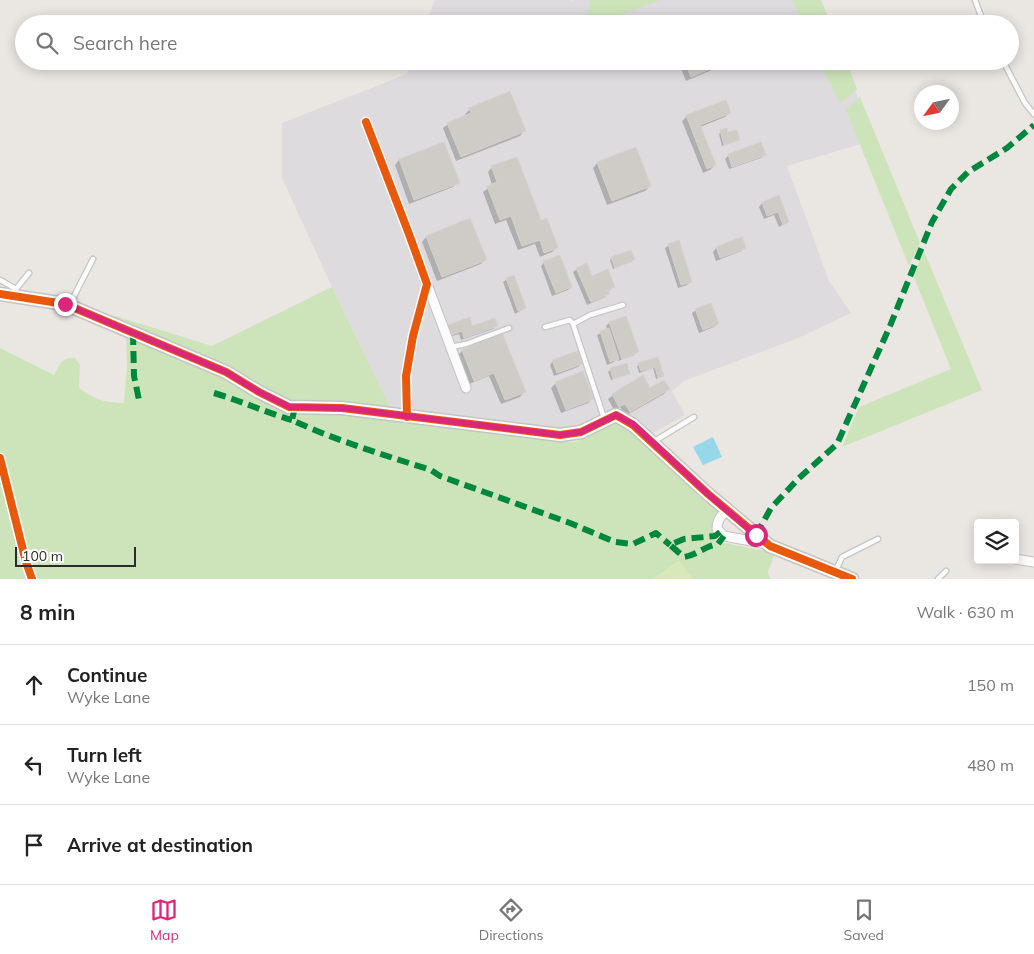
<!DOCTYPE html>
<html lang="en">
<head>
<meta charset="utf-8">
<style>
  body { margin:0; font-family:Mulish,sans-serif; background:#f6f6f6; color:#222 }
  .controls { position:absolute; right:15px; bottom:15px; display:grid; overflow:hidden; border-radius:5px; box-shadow:0 2px 12px #0003 }
  .controls button { width:45px; height:45px; display:grid; place-items:center; padding:0; border:0; border-bottom:1px solid #e0e0e0; background:#fff; color:#222; font:25px sans-serif }
  .compass { position:absolute; left:914px; top:85px; width:45px; height:45px; border-radius:50%; background:#fff; box-shadow:0 2px 12px #0003; rotate:237deg }
  .scale { position:absolute; left:15px; bottom:12px; width:121px; box-sizing:border-box; padding-left:5px; border:2px solid #2b2b2b; border-top:0; font-size:14px; line-height:18px; white-space:nowrap; color:#2b2b2b; -webkit-text-stroke:4px #fff; paint-order:stroke }
  .stop { position:absolute; width:15px; height:15px; margin:-11px; border:4px solid #db2777; border-radius:50%; background:#fff }
  .stop.end { background:#db2777; border-color:#fff; box-shadow:0 1px 5px #0008 }
  .list { margin:0; padding:0; list-style:none }
  h2 { display:flex; justify-content:space-between; align-items:center; height:65px; margin:0; padding:0 20px; font-size:21px }
  h2 small { font-size:16px; font-weight:400; color:#767676 }
  .list li { display:grid; grid-template-columns:32px 1fr auto; gap:15px; align-items:center; box-sizing:border-box; height:80px; padding:0 20px; border-top:1px solid #e0e0e0 }
  .list b { display:block; font-size:19px; white-space:nowrap }
  .list p { margin:0; font-size:16px; white-space:nowrap; color:#767676 }
  .list em { font-size:16px; font-style:normal; color:#767676 }
  .icon { flex:none; width:28px; height:28px; fill:none; stroke:currentColor; stroke-width:2; stroke-linecap:round; stroke-linejoin:round }
  .map { position:relative; flex:none; width:1034px; height:579px; overflow:hidden }
  .search { position:absolute; background:#fff; box-shadow:0 2px 12px #0003; left:15px; right:15px; top:15px; height:55px; display:flex; align-items:center; gap:12px; box-sizing:border-box; padding:0 18px; border-radius:28px; color:#767676; font-size:19px }
  .sheet { height:305px; background:#fff }
  nav { display:flex; justify-content:space-around; align-items:center; box-sizing:border-box; height:70px; border-top:1px solid #e0e0e0; background:#fff; font-size:14px; color:#767676 }
  nav a { display:grid; justify-items:center; gap:2px }
  nav .on { color:#db2777 }
  .map>svg:first-child { display:block }
  .industrial { fill:#dddbdd }
  .green { fill:#cde4bb }
  .pitch { fill:#d8e8b9 }
  .water { fill:#96d7ea }
  .shadow { fill:#0003 }
  .building { fill:#cfccc8; stroke:#d4d1ce }
  .lines { fill:none; stroke-linecap:round; stroke-linejoin:round }
  .lane-casing { stroke:#c5c4c4; stroke-width:7 }
  .street-casing { stroke:#c5c4c4; stroke-width:11 }
  .secondary-casing { stroke:#c5c4c4; stroke-width:15 }
  .lane { stroke:#fcfbfb; stroke-width:4.5 }
  .street { stroke:#fcfbfb; stroke-width:9 }
  .secondary { stroke:#fcfbfb; stroke-width:12 }
  .quiet { stroke:#00873e; stroke-width:6; stroke-dasharray:12 6; stroke-linecap:butt }
  .cycleway-casing { stroke:#fff; stroke-width:11 }
  .cycleway { stroke:#e8590c; stroke-width:8 }
  .route { stroke:#db2777; stroke-width:6 }
</style>
</head>
<body>
<div class="map">
<svg width="1034" height="579" viewBox="0 0 1034 579">
  <rect width="100%" height="100%" fill="#eae6e2"/>
  <!-- industrial -->
  <path class="industrial" d="M 435,0 L 569,0 L 571,1 L 575,0 L 820,0 L 829,24 L 426,24 Z
    M 412,61 L 844,61 L 874,140 L 787,166 L 829,281 L 851,313 L 798,338 L 684,381 L 672,391 L 685,415 L 646,437 L 633,425 L 581,432 L 394,415 L 332,287 L 282,178 L 282,123 L 407,74 Z"/>
  <!-- green -->
  <path class="green" d="M 590,0 L 660,0 L 606,21 L 588,14 Z
    M 792,0 L 821,0 L 831,24 L 802,24 Z
    M 819,61 L 846,61 L 857,89 L 840,104 Z
    M 860,97 L 920,243 L 909,266 L 846,110 Z
    M 924,251 L 982,390 L 842,447 L 859,407 L 951,369 L 913,275 Z
    M 332,287 L 394,415 L 289,407 L 256,395 L 270,405 L 294,414 L 350,415 L 561,442 L 575,442 L 593,433 L 608,423 L 619,422 L 657,453 L 700,497 L 720,513 C 709,521 711,533 719,542 L 775,553 L 768,572 L 770,579 L 0,579 L 0,348 L 54,375 C 59,366 62,356 75,358 L 80,365 L 79,388 C 94,399 105,403 124,403 L 127,368 L 126,335 L 111,331 L 111,328 L 77,317 L 78,316 L 131,331 L 112,315 L 212,346 Z"/>
  <!-- pitch -->
  <path class="pitch" d="M 679,560 L 693,579 L 653,579 Z"/>
  <!-- water -->
  <path class="water" d="M 713,437 L 722,457 L 703,465 L 693,447 Z"/>
  <!-- shadow -->
  <path class="shadow" d="M 678,61 L 733,61 L 686,81 Z
    M 470,109 L 524,131 L 520,136 L 456,161 L 443,128 L 448,124 L 466,116 L 465,114 Z
    M 730,112 L 725,117 L 700,127 L 715,165 L 710,170 L 703,173 L 682,121 L 687,116 Z
    M 721,132 L 727,134 L 739,140 L 722,146 L 719,134 Z
    M 444,144 L 458,182 L 453,187 L 409,204 L 395,165 L 399,160 Z
    M 760,144 L 764,154 L 761,158 L 729,169 L 725,159 L 728,156 Z
    M 597,163 L 650,186 L 645,191 L 607,205 L 593,168 Z
    M 492,167 L 557,247 L 552,252 L 540,257 L 535,244 L 518,250 L 506,220 L 495,224 L 483,192 L 492,185 L 488,172 Z
    M 778,197 L 788,222 L 779,227 L 774,215 L 764,219 L 759,207 L 762,203 Z
    M 470,220 L 485,259 L 481,264 L 437,281 L 422,242 L 426,237 Z
    M 741,238 L 745,247 L 741,251 L 716,261 L 713,252 L 716,248 Z
    M 669,245 L 690,282 L 687,285 L 678,288 L 665,248 Z
    M 612,258 L 634,260 L 613,269 L 610,260 Z
    M 544,262 L 571,287 L 568,290 L 552,296 L 541,266 Z
    M 577,269 L 592,278 L 614,287 L 607,292 L 608,294 L 605,297 L 587,305 L 573,272 Z
    M 507,279 L 525,308 L 515,314 L 503,282 Z
    M 696,310 L 717,324 L 714,327 L 699,333 L 692,313 Z
    M 625,317 L 637,352 L 634,355 L 618,361 L 617,359 L 614,362 L 607,365 L 597,335 L 607,330 L 606,326 L 609,323 Z
    M 496,325 L 493,329 L 461,340 L 459,334 L 449,337 L 446,329 L 449,326 L 472,327 Z
    M 462,351 L 524,392 L 520,397 L 501,404 L 489,376 L 469,384 L 458,355 Z
    M 657,358 L 663,375 L 661,377 L 656,379 L 653,368 L 639,373 L 637,366 L 639,364 Z
    M 553,361 L 581,364 L 578,367 L 554,376 L 550,365 Z
    M 610,370 L 629,373 L 611,380 L 608,372 Z
    M 556,383 L 592,399 L 588,403 L 561,413 L 551,388 Z
    M 668,389 L 664,394 L 625,416 L 620,407 L 614,410 L 608,399 L 613,395 L 650,390 Z"/>
  <!-- building -->
  <path class="building" d="M 770,16 L 773,24 L 750,24 Z
    M 684,61 L 728,61 L 691,77 Z
    M 510,91 L 526,131 L 461,157 L 447,123 L 471,113 L 469,108 Z
    M 726,100 L 731,113 L 700,125 L 716,165 L 707,169 L 686,115 Z
    M 727,128 L 728,132 L 737,130 L 740,140 L 724,145 L 720,130 Z
    M 444,142 L 460,183 L 414,200 L 399,159 Z
    M 761,142 L 766,155 L 732,167 L 728,154 Z
    M 636,147 L 651,186 L 612,201 L 597,162 Z
    M 517,157 L 541,220 L 547,218 L 558,248 L 544,253 L 540,240 L 522,246 L 511,216 L 500,220 L 487,186 L 497,182 L 491,166 Z
    M 779,195 L 789,222 L 783,225 L 778,212 L 767,216 L 762,202 Z
    M 470,218 L 487,260 L 442,277 L 426,236 Z
    M 742,237 L 746,248 L 720,258 L 716,247 Z
    M 679,240 L 692,282 L 681,285 L 668,244 Z
    M 631,250 L 635,260 L 615,268 L 611,257 Z
    M 560,255 L 572,287 L 556,293 L 543,261 Z
    M 587,263 L 592,276 L 608,269 L 615,287 L 608,290 L 610,294 L 591,302 L 576,268 Z
    M 514,275 L 526,308 L 518,311 L 506,278 Z
    M 711,303 L 719,324 L 703,330 L 695,309 Z
    M 626,316 L 639,352 L 622,359 L 609,322 Z
    M 470,317 L 472,326 L 495,318 L 498,326 L 464,338 L 462,331 L 452,335 L 448,325 Z
    M 609,328 L 619,359 L 610,362 L 600,331 Z
    M 502,333 L 526,392 L 505,400 L 494,373 L 474,381 L 462,350 Z
    M 578,351 L 582,364 L 557,373 L 552,360 Z
    M 658,357 L 664,376 L 658,378 L 655,367 L 641,371 L 638,363 Z
    M 627,363 L 630,374 L 613,379 L 610,368 Z
    M 583,371 L 594,399 L 566,410 L 555,382 Z
    M 643,375 L 650,388 L 664,380 L 670,389 L 630,412 L 625,404 L 619,407 L 612,394 Z"/>
  <g class="lines">
    <defs>
      <path id="lane" d="M 975,0 L 984,24
        M 1003,61 L 1025,103 L 1034,114
        M 0,280 L 16,289
        M 16,295 L 16,289 L 29,273
        M 70,304 L 93,259
        M 573,324 L 590,315 L 623,305
        M 545,327 L 570,320 L 573,324 L 604,418
        M 451,347 L 466,344 L 509,328
        M 653,442 L 694,417
        M 836,570 L 842,557 L 878,539
        M 938,579 L 946,571"/>
      <path id="street" d="M 366,122 L 409,234 L 427,284 L 413,336 L 406,376 L 407,417
        M 427,284 L 466,388
        M 727,510 C 721,516 717,520 717,529 L 724,536 L 767,544
        M 1015,559 L 1034,562"/>
      <path id="secondary" d="M 0,294 L 65,304 L 226,372 L 259,392 L 289,407 L 342,408 L 560,435 L 581,432 L 616,415 L 633,425 L 708,494 L 770,546 L 852,579"/>
    </defs>
    <!-- lane casing -->
    <use href="#lane" class="lane-casing"/>
    <!-- street casing -->
    <use href="#street" class="street-casing"/>
    <!-- secondary casing -->
    <use href="#secondary" class="secondary-casing"/>
    <!-- lane -->
    <use href="#lane" class="lane"/>
    <!-- street -->
    <use href="#street" class="street"/>
    <!-- secondary -->
    <use href="#secondary" class="secondary"/>
    <!-- quiet -->
    <path class="quiet" d="M 133,333 L 134,376 L 139,400
      M 214,393 C 241,401 265,412 292,420
      M 295,407 L 292,420 C 337,441 384,455 431,470 L 440,476 L 570,523 L 615,542 L 633,544 L 656,533 L 670,545
      M 720,532 L 715,536 L 684,539 L 670,545 L 684,557 C 697,555 705,546 718,544 L 724,536
      M 756,535 L 771,508 L 799,478 L 837,444 L 890,326 L 932,222 L 951,189 L 968,172 L 1007,148 L 1034,125"/>
    <defs>
      <path id="cycleway" d="M 366,122 L 409,234 L 427,284 L 413,336 L 406,376 L 407,417
        M 0,294 L 65,304 L 226,372 L 259,392 L 289,407 L 342,408 L 560,435 L 581,432 L 616,415 L 633,425 L 708,494 L 770,546 L 852,579
        M 0,458 L 26,562 L 32,579"/>
    </defs>
    <!-- cycleway casing -->
    <use href="#cycleway" class="cycleway-casing"/>
    <!-- cycleway -->
    <use href="#cycleway" class="cycleway"/>
  </g>
  <g class="lines">
    <!-- route -->
    <path class="route" d="M 65,304 L 226,372 L 259,392 L 290,407 L 342,408 L 560,435 L 581,432 L 616,415 L 633,424 L 708,494 L 756,535"/>
  </g>
</svg>
<div class="controls">
<button><svg class="icon" aria-label="layers" viewBox="0 0 24 24"><path d="M12 4l9 5-9 5-9-5zM3 14l9 5 9-5"/></svg></button>
</div>
<svg class="compass" viewBox="-18 -18 36 36"><path d="M0-13l5 13h-10z" fill="#e53935"/><path d="M0 13l5-13h-10z" fill="#767676"/></svg>
<div class="scale">100 m</div>
<div class="stop" style="left:756px;top:535px"></div>
<div class="stop end" style="left:65px;top:304px"></div>
<div class="search"><svg class="icon" aria-label="search" viewBox="0 0 24 24"><circle cx="10" cy="10" r="6"/><path d="M15 15l6 6"/></svg>Search here</div>
</div>
<section class="sheet">
<h2>8 min<small>Walk · 630 m</small></h2>
<ul class="list">
<li><svg class="icon" aria-label="ahead" viewBox="0 0 24 24"><path d="M12 20V5M6 11l6-6 6 6"/></svg><div><b>Continue</b><p>Wyke Lane</p></div><em>150 m</em></li>
<li><svg class="icon" aria-label="left" viewBox="0 0 24 24"><path d="M17 20v-9H6M10 6l-5 5 5 5"/></svg><div><b>Turn left</b><p>Wyke Lane</p></div><em>480 m</em></li>
<li><svg class="icon" aria-label="arrive" viewBox="0 0 24 24"><path d="M6 21V4h12l-3 4 3 4H6"/></svg><div><b>Arrive at destination</b></div></li>
</ul>
</section>
<nav>
<a class="on"><svg class="icon" aria-label="map" viewBox="0 0 24 24"><path d="M3 6l6-2 6 2 6-2v14l-6 2-6-2-6 2zM9 4v14M15 6v14"/></svg>Map</a>
<a><svg class="icon" aria-label="directions" viewBox="0 0 24 24"><path d="M12 3l9 9-9 9-9-9zM9 14v-3h6M13 9l2 2-2 2"/></svg>Directions</a>
<a><svg class="icon" aria-label="saved" viewBox="0 0 24 24"><path d="M7 4h10v16l-5-4-5 4z"/></svg>Saved</a>
</nav>
</body>
</html>
